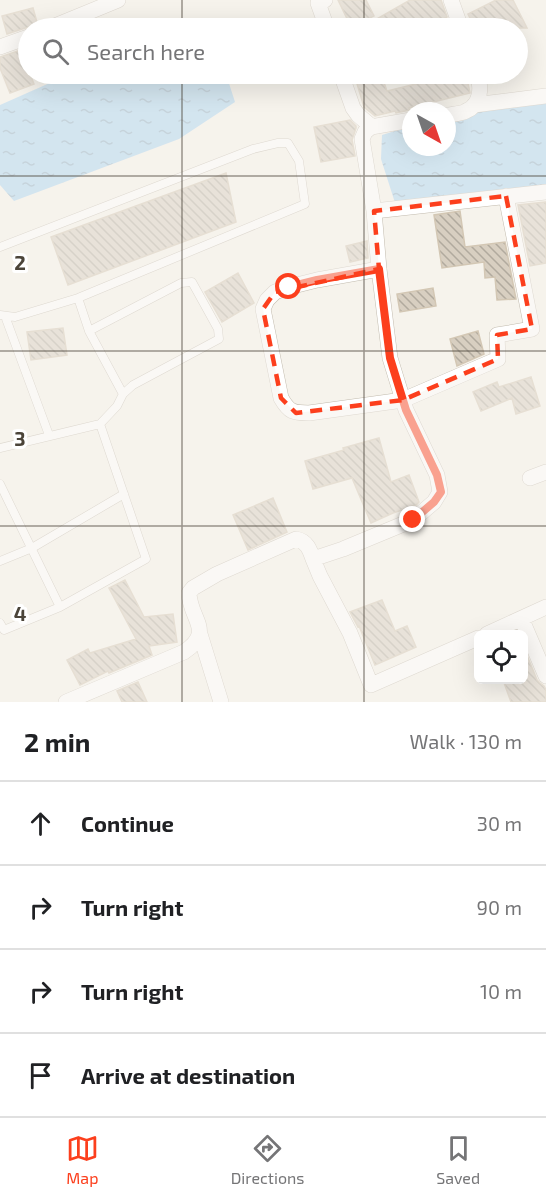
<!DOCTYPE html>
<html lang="en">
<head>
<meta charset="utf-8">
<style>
  body { margin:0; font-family:"Exo 2",sans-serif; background:#f2f2f2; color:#202124 }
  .controls { position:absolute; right:18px; bottom:18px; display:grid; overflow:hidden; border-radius:9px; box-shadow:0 6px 24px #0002 }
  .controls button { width:54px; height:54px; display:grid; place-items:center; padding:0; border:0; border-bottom:2px solid #e0e0e0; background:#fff; color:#202124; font:30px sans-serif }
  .compass { position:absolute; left:402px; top:102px; width:54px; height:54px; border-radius:50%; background:#fff; box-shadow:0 6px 24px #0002; rotate:140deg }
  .stop { position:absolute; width:18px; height:18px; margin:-14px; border:4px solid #fc3f1d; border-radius:50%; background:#fff }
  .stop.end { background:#fc3f1d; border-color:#fff; box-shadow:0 2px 6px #0008 }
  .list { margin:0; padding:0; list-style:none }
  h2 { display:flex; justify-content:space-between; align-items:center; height:78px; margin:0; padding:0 24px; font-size:26px }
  h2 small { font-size:20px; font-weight:400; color:#757577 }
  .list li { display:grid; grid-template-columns:39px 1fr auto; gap:18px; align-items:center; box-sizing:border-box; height:84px; padding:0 24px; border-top:2px solid #e0e0e0 }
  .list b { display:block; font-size:22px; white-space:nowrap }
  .list em { font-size:20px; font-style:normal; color:#757577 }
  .icon { flex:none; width:33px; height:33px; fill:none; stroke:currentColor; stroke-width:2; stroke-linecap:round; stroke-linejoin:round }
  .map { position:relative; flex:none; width:546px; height:702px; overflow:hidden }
  .search { position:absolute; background:#fff; box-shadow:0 6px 24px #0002; left:18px; right:18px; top:18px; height:66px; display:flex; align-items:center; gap:15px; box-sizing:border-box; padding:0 21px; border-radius:33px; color:#757577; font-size:22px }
  .sheet { height:414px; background:#fff }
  nav { display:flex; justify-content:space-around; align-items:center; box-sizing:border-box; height:84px; border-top:2px solid #e0e0e0; background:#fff; font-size:16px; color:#757577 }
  nav a { display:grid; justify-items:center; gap:3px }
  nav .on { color:#fc3f1d }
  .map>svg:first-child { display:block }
  .water { fill:url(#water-ripples) }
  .building { fill:url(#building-back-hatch); stroke:#d3c7b4; stroke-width:1.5 }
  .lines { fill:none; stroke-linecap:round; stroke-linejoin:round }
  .lane-casing { stroke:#c2bbae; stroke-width:9 }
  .street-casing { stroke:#c2bbae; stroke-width:16 }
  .lane { stroke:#fff; stroke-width:8 }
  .street { stroke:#fff; stroke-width:15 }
  .route { stroke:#fc3f1d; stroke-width:8 }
  .marked { fill:none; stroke:#fc3f1d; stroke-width:4.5; stroke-dasharray:12 8; stroke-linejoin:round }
  .grid { fill:none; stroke:#4b4439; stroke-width:1.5; stroke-opacity:0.55 }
  .grid-label { font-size:20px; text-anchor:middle; font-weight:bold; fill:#4b4439; stroke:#fff; stroke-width:6; stroke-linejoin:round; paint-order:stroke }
</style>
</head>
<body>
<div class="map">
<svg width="546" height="702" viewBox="0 0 546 702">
  <defs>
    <pattern id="water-ripples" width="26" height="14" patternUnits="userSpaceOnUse" patternTransform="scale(1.5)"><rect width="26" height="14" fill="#a9d4f2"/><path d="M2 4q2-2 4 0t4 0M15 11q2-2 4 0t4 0" fill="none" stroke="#8caec5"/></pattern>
    <pattern id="building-back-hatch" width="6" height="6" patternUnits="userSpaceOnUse" patternTransform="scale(1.5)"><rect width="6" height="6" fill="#d8cfc1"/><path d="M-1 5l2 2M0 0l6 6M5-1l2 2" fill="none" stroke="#b1aa9e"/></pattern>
  </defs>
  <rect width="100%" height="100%" fill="#f6f3ec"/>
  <!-- water -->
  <path class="water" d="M 70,74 L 226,74 L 235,102 L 179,139 L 14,201 L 0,185 L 0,105 Z
    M 546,103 L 546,194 L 397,209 L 381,159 L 382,135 L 411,126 L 411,147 L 447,147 L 447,116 L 459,113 Z"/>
  <!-- building -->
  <path class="building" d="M 338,0 L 366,0 L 374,16 L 351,27 Z
    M 410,0 L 441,0 L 447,17 L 429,28 L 361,28 Z
    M 496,0 L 513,0 L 527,28 L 475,28 L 468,14 Z
    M 33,8 L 38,26 L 25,28 L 7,34 L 2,16 Z
    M 21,50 L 28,70 L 28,74 L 30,74 L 34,84 L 10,93 L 0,68 L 0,57 Z
    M 367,74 L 381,74 L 387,91 L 420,83 L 418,74 L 466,74 L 470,93 L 409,108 L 410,110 L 405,111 L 396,113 L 395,111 L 375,116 L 364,107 L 355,77 Z
    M 350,120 L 356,126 L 356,128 L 352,140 L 355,156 L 321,162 L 314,127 Z
    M 226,173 L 236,222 L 68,285 L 51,237 Z
    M 546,202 L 546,263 L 530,266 L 518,205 Z
    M 460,211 L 465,247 L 505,242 L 516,299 L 497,300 L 495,277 L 485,278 L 484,262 L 442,268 L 434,215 Z
    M 367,241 L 368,258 L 350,262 L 346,246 Z
    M 238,273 L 254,303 L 222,322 L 205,292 Z
    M 433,288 L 436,306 L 400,312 L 397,294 Z
    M 63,328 L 67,355 L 31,360 L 27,332 Z
    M 478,331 L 484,354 L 457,366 L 450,339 Z
    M 531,377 L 540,406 L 516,414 L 512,398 L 481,411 L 473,392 L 497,382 L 499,387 Z
    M 379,438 L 391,482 L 409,475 L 419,502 L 416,505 L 393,513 L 371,523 L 352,478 L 313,489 L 305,461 L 344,450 L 343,448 Z
    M 273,498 L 287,532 L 248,550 L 233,515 Z
    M 125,580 L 144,617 L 173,614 L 177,642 L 149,646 L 152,655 L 109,673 L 108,671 L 80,685 L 67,660 L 88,649 L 90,653 L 136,639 L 109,588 Z
    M 382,600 L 395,631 L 407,626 L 416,647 L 375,665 L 359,626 L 358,627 L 350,612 Z
    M 524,648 L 537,680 L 540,683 L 544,686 L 546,690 L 546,702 L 511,702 L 503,680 L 524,680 Z
    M 138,682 L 147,702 L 122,702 L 117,691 Z"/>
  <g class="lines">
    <defs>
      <path id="lane" d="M 0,247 L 253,149 L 278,143 L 288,143 L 299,161 L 305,204 L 78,298 L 15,317 L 0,315
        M 5,316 L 49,435
        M 89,331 L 123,394
        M 0,448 L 100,424
        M 0,484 L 60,607
        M 0,561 L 32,548 L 124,494
        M 0,623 L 4,630 L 60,607 L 146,559 L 100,424 L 117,406 L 123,394 L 133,385 L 219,339 L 218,329 L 192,282 L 181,283 L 89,331 L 78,298"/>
      <path id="street" d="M 325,0 L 318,3 L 327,28
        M 451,0 L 461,28
        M 50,28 L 118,0
        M 0,47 L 28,37
        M 341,74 L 353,108 L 358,115 L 372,127
        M 474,105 L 546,96
        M 447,115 C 453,114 461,114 466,111 C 481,105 482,87 477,74
        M 374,211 L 362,139 L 365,132 L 371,127 L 411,120
        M 379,269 L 317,280 L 289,287 L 275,292 L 267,300 L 263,309 L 281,398 C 289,412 293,413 309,413 L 403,400 L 498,359 L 497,335 L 532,329 L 506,196
        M 530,478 L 546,472
        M 522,620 L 546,676
        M 200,634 L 221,702
        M 487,634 L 546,607
        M 478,638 L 371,685 L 350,633 L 320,576 L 313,559 L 343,549 L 413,520 L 434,502 L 440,492 L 437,475 L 406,410 L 390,358 L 379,269 L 374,211 L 546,192
        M 66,702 L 184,652 C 215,631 190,620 189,593 L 193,588 L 217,574 L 296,539 C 307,541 310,550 313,559"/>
    </defs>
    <!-- lane casing -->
    <use href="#lane" class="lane-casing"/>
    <!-- street casing -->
    <use href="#street" class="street-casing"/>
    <!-- lane -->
    <use href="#lane" class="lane"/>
    <!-- street -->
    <use href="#street" class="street"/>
  </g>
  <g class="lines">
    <!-- route -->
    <path class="route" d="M 289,287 L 317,280 L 379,269 L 390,358 L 406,410 L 437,475 L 441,492 L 434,502 L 413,520"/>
  </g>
  <!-- marked area -->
  <path d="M0 0H546V702H0ZM 506,196 L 532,329 L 497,335 L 498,359 L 403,400 L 296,413 L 281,398 L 263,309 L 275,292 L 379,269 L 374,211 Z" fill="#f6f3ec" fill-opacity=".55" fill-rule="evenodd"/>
  <path class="marked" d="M 506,196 L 532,329 L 497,335 L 498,359 L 403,400 L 296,413 L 281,398 L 263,309 L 275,292 L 379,269 L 374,211 Z"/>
  <!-- grid -->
  <path class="grid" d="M 182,0 L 182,28M 364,0 L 364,28M 182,74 L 182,702M 364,74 L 364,702M 0,176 L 546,176M 0,351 L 546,351M 0,526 L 546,526"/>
  <g class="grid-label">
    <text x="20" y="270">2</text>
    <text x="20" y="446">3</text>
    <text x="20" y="621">4</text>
  </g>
</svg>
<div class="controls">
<button><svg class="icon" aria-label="locate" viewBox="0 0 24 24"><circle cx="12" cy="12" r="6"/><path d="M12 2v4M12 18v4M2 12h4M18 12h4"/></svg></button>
</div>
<svg class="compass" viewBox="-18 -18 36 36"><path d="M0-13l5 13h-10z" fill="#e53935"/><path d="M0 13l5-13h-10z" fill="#757577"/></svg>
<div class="stop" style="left:289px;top:287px"></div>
<div class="stop end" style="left:413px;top:520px"></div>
<div class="search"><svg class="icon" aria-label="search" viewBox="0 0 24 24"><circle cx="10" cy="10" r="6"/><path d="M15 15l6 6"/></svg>Search here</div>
</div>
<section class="sheet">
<h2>2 min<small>Walk · 130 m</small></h2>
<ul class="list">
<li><svg class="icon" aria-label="ahead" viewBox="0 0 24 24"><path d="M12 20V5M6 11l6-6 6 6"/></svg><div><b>Continue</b></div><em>30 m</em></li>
<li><svg class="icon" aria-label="right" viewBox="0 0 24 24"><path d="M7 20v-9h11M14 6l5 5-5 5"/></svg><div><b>Turn right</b></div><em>90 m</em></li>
<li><svg class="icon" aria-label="right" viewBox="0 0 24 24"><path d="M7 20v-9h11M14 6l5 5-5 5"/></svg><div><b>Turn right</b></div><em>10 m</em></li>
<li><svg class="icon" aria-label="arrive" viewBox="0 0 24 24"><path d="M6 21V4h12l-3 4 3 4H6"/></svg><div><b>Arrive at destination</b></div></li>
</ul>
</section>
<nav>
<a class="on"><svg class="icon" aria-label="map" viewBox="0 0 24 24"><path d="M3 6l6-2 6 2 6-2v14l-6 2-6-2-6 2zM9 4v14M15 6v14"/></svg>Map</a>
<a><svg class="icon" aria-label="directions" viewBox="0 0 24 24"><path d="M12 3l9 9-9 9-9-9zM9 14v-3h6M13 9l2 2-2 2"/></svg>Directions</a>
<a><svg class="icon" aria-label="saved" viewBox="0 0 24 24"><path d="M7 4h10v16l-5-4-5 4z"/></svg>Saved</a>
</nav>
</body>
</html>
